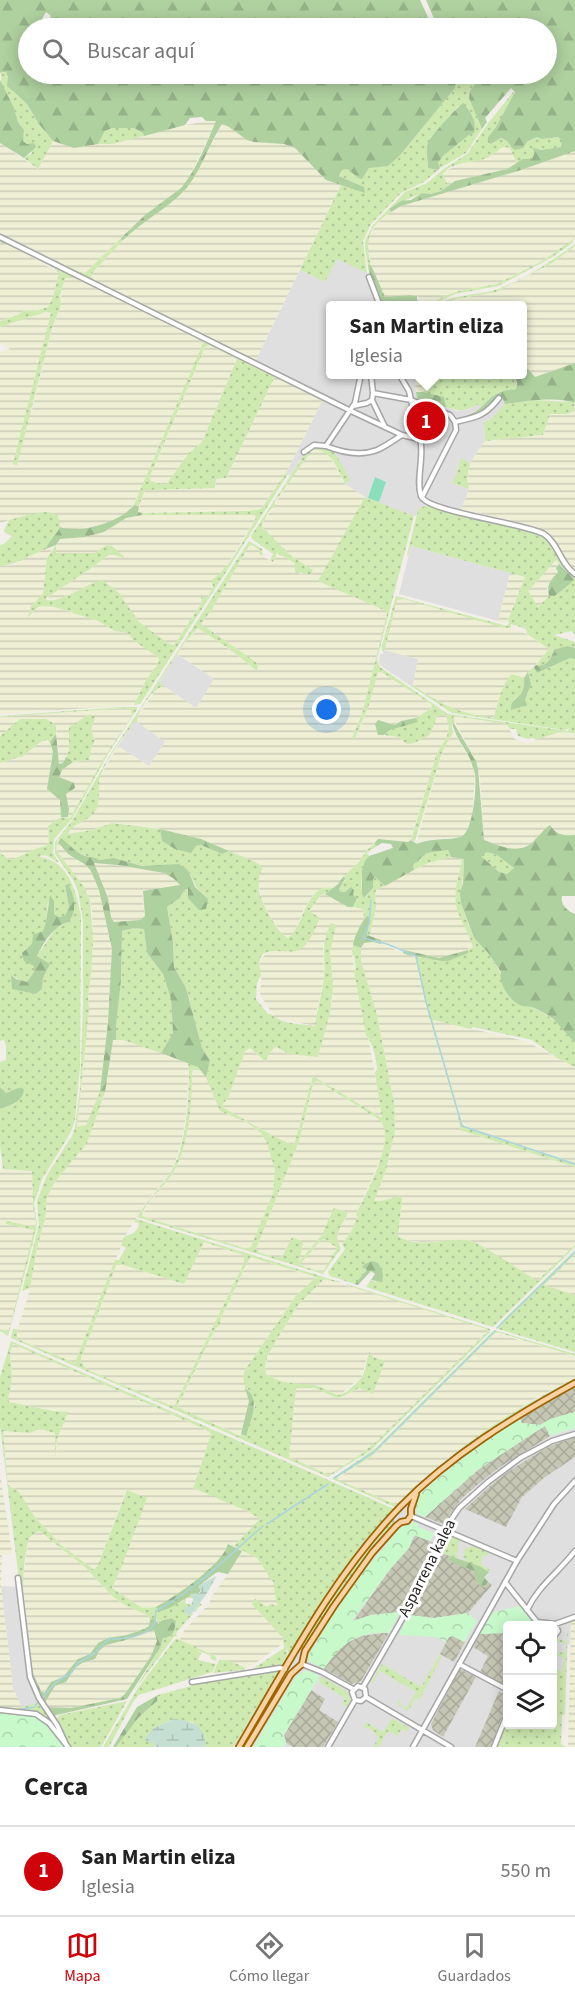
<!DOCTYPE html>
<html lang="es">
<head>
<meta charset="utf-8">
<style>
  body { margin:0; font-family:"Source Sans 3",sans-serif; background:#f2f2f2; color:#222 }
  .controls { position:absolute; right:18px; bottom:18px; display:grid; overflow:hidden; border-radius:6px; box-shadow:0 3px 15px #0003 }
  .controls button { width:54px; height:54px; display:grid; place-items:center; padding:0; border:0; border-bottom:2px solid #e0e0e0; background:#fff; color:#222; font:30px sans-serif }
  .you { position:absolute; left:327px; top:710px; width:21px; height:21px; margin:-15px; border:4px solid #fff; border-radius:50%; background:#1a73e8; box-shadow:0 0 0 9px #1a73e833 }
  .badge { display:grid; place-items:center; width:39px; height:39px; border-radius:50%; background:#cf040a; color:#fff; font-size:20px; font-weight:700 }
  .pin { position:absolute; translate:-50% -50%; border:3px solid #fff; box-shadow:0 2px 6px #0006 }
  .popup { position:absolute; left:326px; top:301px; width:201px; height:78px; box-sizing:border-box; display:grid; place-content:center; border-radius:6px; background:#fff; filter:drop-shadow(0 2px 4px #0005); font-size:20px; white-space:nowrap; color:#767676 }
  .popup b { font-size:22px; color:#222 }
  .popup::after { content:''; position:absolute; left:50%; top:100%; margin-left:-12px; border:12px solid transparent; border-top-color:#fff }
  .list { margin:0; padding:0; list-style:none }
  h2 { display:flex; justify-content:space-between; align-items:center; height:78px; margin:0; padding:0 24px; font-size:26px }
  h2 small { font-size:20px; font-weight:400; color:#767676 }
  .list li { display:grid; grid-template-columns:39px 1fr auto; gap:18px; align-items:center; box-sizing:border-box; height:90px; padding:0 24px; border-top:2px solid #e0e0e0 }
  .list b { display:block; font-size:22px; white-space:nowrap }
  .list p { margin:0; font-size:20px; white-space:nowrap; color:#767676 }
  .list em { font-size:20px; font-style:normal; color:#767676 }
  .icon { flex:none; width:33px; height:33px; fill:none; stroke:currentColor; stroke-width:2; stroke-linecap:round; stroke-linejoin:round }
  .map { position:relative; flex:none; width:575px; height:1747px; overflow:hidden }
  .search { position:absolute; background:#fff; box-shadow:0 3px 15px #0003; left:18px; right:18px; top:18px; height:66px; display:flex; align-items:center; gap:15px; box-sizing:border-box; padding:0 21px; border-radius:33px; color:#767676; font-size:22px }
  .sheet { height:168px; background:#fff }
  nav { display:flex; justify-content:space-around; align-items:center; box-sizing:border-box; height:84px; border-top:2px solid #e0e0e0; background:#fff; font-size:16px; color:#767676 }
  nav a { display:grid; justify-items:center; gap:3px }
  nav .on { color:#cf040a }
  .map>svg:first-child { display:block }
  .residential { fill:#e0dfdf }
  .construction { fill:url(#construction-cross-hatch) }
  .farmland { fill:url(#farmland-rules) }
  .grass { fill:url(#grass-dots); fill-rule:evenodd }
  .forest { fill:url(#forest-firs); fill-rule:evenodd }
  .wetland { fill:url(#wetland-marsh) }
  .park { fill:url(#park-crowns) }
  .pitch { fill:#89debb }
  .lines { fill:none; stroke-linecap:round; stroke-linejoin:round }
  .stream { stroke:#abd4de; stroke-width:1.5 }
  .minor-casing { stroke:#a6a6a6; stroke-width:7 }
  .major-casing { stroke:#9c6503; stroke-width:8 }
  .minor { stroke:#fff; stroke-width:4 }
  .major { stroke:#fad3a5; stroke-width:4.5 }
  .labels { text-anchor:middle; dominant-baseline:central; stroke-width:6; stroke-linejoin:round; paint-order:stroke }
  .street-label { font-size:16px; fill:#222; stroke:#fff }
</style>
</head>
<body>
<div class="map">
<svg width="575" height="1747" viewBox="0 0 575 1747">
  <defs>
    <pattern id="construction-cross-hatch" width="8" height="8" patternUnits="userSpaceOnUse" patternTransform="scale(1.5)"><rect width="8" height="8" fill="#c6c6b4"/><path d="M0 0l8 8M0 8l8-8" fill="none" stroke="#aaaa9a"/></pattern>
    <pattern id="farmland-rules" width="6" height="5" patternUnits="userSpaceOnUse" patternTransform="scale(1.5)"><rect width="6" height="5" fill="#eeefd5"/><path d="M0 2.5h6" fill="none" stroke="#cccdb7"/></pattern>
    <pattern id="grass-dots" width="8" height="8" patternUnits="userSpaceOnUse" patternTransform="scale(1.5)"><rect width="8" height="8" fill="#ceeab1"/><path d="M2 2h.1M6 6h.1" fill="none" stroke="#b1c898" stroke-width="1.8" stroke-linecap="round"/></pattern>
    <pattern id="forest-firs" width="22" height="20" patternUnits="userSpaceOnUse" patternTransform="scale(1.5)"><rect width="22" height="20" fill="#afd09f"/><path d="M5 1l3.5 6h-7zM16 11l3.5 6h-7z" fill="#96b289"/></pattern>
    <pattern id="wetland-marsh" width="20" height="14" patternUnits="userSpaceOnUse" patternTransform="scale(1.5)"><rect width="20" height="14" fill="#c6dfd3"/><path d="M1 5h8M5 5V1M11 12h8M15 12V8" fill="none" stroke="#aabfb5"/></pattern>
    <pattern id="park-crowns" width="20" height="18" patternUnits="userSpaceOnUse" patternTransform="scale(1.5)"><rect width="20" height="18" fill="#c8f9cb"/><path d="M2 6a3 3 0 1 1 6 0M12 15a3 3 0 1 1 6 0" fill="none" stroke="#acd5ae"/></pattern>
  </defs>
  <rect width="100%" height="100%" fill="#f2eee9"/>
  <!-- residential -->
  <path class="residential" d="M 336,258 L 367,273 L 370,277 L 381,305 L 330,306 L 330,374 L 417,375 L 415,386 L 423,401 L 441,409 L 442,406 L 457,411 L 469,409 L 478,403 L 481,408 L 468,415 L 468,418 L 503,397 L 505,404 L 503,408 L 492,418 L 484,422 L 485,441 L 470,463 L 461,458 L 457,469 L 458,473 L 452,483 L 469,489 L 460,514 L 418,510 L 417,516 L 414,516 L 365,497 L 346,485 L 349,479 L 334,451 L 323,447 L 306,452 L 290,476 L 286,473 L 323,399 L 323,395 L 255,362 L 300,270 L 325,282 Z
    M 411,546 L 510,573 L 498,621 L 399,594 Z
    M 384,650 L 419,659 L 413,685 L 411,686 L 381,666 L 379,662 L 380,654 L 383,654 Z
    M 177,654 L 215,679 L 196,708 L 159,683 Z
    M 135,720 L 166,741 L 149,766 L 118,746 Z
    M 575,1428 L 575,1619 L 571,1621 L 570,1644 L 567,1645 L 562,1672 L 553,1679 L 552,1626 L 508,1626 L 507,1718 L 501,1747 L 233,1747 L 322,1600 L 342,1572 L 360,1549 L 408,1496 L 416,1501 L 416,1504 L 479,1469 L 550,1436 Z
    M 1,1586 L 18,1587 L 28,1674 L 40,1702 L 22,1708 L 13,1688 Z"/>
  <!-- construction -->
  <path class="construction" d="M 575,1387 L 575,1412 L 551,1419 L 540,1425 L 521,1423 L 520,1418 Z
    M 545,1425 L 550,1436 L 500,1467 L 476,1486 L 462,1498 L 443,1524 L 425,1517 L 479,1469 Z
    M 575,1437 L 575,1457 L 544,1478 L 522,1497 L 506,1527 L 465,1509 L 490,1486 L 512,1469 L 548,1447 Z
    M 415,1535 L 434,1543 L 400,1612 L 371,1615 L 352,1623 L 391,1568 L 409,1548 Z
    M 440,1552 L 450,1556 L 449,1560 L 473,1571 L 477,1583 L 484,1587 L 488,1582 L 492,1585 L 468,1613 L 434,1618 L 409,1615 Z
    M 383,1633 L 389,1633 L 361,1681 L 352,1684 L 324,1669 L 337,1650 L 345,1644 L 361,1636 Z
    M 494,1633 L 507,1633 L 507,1674 L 502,1684 L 480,1672 L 488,1656 L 473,1647 L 480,1634 Z
    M 453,1636 L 465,1642 L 454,1662 L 440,1654 L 449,1637 Z
    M 460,1669 L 476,1677 L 443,1737 L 433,1730 L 431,1724 Z
    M 311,1690 L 325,1699 L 319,1710 L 338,1722 L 323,1747 L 293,1747 L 286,1743 L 284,1735 Z
    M 499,1691 L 507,1695 L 507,1703 L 491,1747 L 475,1747 Z"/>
  <!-- farmland -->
  <path class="farmland" d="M 206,121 L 217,121 L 187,181 L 181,188 L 135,224 L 84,274 L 0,234 L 0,143 L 38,169 L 53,141 L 74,148 L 98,144 L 112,144 L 162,130 Z
    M 222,124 L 229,127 L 247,140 L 254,142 L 284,144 L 295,148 L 326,180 L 341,185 L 256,360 L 94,280 L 91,276 L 112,250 L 135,227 L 184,191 L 193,178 Z
    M 505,147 L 510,148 L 517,164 L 507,169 L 455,181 L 448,186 L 443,174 L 445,171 L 464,163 L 491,157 L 498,148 Z
    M 575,151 L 575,238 L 565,246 L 544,260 L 497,284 L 459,291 L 444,296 L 431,305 L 417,296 L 410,295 L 385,298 L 374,274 L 368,251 L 368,241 L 370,234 L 382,218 L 401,206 L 521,170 Z
    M 0,242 L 18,249 L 59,273 L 53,297 L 48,307 L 35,311 L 24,310 L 19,315 L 0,321 Z
    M 575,246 L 575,363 L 535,377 L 529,370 L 522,366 L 522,306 L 442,306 L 456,299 L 496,292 L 552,263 Z
    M 68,276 L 75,278 L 194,334 L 204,341 L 203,347 L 143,487 L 128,513 L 102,525 L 70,530 L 60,527 L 59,523 L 9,520 L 0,524 L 0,352 L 10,349 L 0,343 L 0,327 L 37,314 L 49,311 L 51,313 L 25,418 L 32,410 L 52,328 L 61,305 L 62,284 L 65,277 Z
    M 209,345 L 237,358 L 202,442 L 188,454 L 166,485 L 150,481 L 150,476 L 205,347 Z
    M 417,375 L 442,375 L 423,392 L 416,392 L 415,386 Z
    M 275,376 L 323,399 L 286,473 L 261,509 L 249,511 L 138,512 L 145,490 L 215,488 L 216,478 L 226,478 Z
    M 575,411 L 575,570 L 565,561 L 552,537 L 544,531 L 530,525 L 461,509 L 469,489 L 467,478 L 470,463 L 485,441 L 543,435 L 550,414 L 567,414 Z
    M 319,449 L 328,454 L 346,485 L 365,497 L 319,580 L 386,611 L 387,614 L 362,714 L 352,738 L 354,739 L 363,722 L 378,672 L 380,670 L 431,704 L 432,708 L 413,719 L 401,721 L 395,725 L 383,720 L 378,735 L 398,737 L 407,744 L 435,722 L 437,716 L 443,714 L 446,715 L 449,727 L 447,736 L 436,756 L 410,842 L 378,839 L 367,850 L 359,862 L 334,888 L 322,888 L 313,895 L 304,909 L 295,931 L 288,938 L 285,937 L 272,920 L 262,900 L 258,882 L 260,871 L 249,859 L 240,857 L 201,839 L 152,827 L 112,823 L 92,830 L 68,834 L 71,827 L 91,816 L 98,803 L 98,788 L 100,776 L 118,746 L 149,766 L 165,742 L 137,722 L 137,718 L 158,687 L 164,686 L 196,708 L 214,679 L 177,654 L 185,642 L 199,628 L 247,662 L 254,670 L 257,669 L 258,664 L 253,660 L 201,624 L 212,609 L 249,546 L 251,545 L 259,550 L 259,554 L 273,562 L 276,553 L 296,563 L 295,570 L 300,574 L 310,574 L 312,570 L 291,556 L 261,526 L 306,455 L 312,450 Z
    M 181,514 L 255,514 L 256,518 L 223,572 L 212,580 L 213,588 L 207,598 L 201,596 L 202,603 L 174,645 L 168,643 L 139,622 L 132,614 L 129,606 L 71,594 L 59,599 L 46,600 L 46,598 L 90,569 L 110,554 L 123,557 L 107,545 L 95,553 L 56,553 L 56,545 L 60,539 L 85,537 L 104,532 L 126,518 L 142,515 Z
    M 53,547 L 47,558 L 43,594 L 31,606 L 29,616 L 34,610 L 40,606 L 55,607 L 98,621 L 115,631 L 128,633 L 133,640 L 155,654 L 159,658 L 158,664 L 146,680 L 134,705 L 0,714 L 0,566 L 14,565 L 28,555 Z
    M 556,560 L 559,564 L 556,568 L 558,571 L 549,584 L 547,589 L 549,596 L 538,607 L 527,591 Z
    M 510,573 L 525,577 L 506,624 L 498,621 Z
    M 404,599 L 511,628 L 527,634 L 549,649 L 524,678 L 512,674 L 498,700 L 494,718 L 469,715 L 451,709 L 437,702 L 413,685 L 418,659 L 384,650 L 397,600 Z
    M 125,708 L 131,709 L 132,716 L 104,758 L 70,818 L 68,817 L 69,809 L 66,794 L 75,788 L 74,783 L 59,777 L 62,770 L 73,762 L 89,760 L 91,748 L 95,740 L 91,730 L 95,718 L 88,715 L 69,727 L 69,750 L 63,763 L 59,764 L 56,725 L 20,719 L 0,736 L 0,717 Z
    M 452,716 L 507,724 L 513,738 L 527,744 L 546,735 L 559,732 L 575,733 L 575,835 L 561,835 L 553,830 L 551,826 L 548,827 L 532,843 L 525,847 L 514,849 L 503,847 L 484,840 L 480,778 L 476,761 Z
    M 452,729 L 471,761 L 475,775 L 472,815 L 468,830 L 464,835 L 459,837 L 426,840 L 416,844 L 442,752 L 452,734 Z
    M 47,740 L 50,742 L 53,752 L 48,780 L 60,800 L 61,817 L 48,826 L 49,841 L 46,847 L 31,851 L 22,858 L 10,860 L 0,853 L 0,763 L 23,756 L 42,741 Z
    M 58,842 L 68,854 L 86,865 L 91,871 L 99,890 L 112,950 L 111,987 L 101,1085 L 99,1097 L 89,1121 L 83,1127 L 77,1127 L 89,1010 L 88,996 L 91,975 L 93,940 L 92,910 L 90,900 L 84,887 L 56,850 Z
    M 451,857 L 458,857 L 462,861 L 457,882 L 473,947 L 445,958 L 439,958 L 404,950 L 369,937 L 376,907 L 375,894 L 376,890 L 428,863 Z
    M 93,863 L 118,865 L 164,873 L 173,878 L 181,885 L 142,893 L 145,916 L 140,920 L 114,922 L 111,917 L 108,898 Z
    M 325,894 L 348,906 L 363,909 L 364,919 L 362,927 L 354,937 L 352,955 L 383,1116 L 382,1118 L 313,1076 L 295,1142 L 293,1145 L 275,1137 L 224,1108 L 223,1104 L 228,1098 L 245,1051 L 250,1048 L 259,1056 L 268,1055 L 275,1046 L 284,1053 L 317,1057 L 330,1012 L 333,996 L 330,952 L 332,939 L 323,943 L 324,979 L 317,1009 L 316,1026 L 275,1018 L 261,996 L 259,990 L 262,983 L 259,967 L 261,959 L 269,951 L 292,951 L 298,950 L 306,944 L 309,912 L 320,896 Z
    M 366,942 L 381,944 L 415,957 L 428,1013 L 458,1115 L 460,1130 L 575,1167 L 575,1245 L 537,1281 L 470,1240 L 422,1242 L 404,1240 L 398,1235 L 402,1200 L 400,1197 L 381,1201 L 374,1201 L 386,1170 L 395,1131 L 394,1103 L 377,1015 L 361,961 L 361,948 L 363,943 Z
    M 433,1020 L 525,1041 L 575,1067 L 575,1163 L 465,1127 L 462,1124 L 433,1025 Z
    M 123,1039 L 187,1061 L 189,1067 L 186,1114 L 182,1140 L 175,1162 L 171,1172 L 146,1203 L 125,1236 L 75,1363 L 17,1339 L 16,1335 L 28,1296 L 37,1248 L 45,1218 L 47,1197 L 54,1183 L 65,1168 L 104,1097 L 113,1040 Z
    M 194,1068 L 199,1069 L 205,1074 L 220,1111 L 248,1123 L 261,1133 L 267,1143 L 275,1170 L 275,1181 L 273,1193 L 251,1248 L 247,1249 L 142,1216 L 148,1204 L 174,1172 L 179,1159 L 189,1118 L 192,1072 Z
    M 318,1081 L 380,1120 L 383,1123 L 385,1132 L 384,1151 L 356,1214 L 358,1216 L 351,1232 L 342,1244 L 338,1245 L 337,1234 L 348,1213 L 334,1209 L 323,1235 L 303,1258 L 321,1240 L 325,1239 L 334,1244 L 338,1248 L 322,1272 L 305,1267 L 298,1262 L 303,1243 L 292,1238 L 280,1258 L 260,1253 L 256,1249 L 299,1141 L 312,1088 L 314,1082 Z
    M 0,1169 L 32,1171 L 33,1206 L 36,1222 L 35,1227 L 6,1221 L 35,1229 L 9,1331 L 6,1331 L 0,1329 Z
    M 204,1242 L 244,1255 L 244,1263 L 174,1408 L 86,1369 L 80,1362 L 81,1358 L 117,1263 L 184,1284 Z
    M 575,1254 L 575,1295 L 544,1285 L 551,1277 Z
    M 251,1257 L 317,1278 L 296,1296 L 245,1370 L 243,1376 L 249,1401 L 240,1436 L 177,1407 L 215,1329 L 220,1325 L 221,1318 L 247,1263 Z
    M 324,1279 L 411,1305 L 486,1329 L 488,1331 L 376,1442 L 357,1457 L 329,1475 L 289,1457 L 296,1387 L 315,1388 L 335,1397 L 341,1397 L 359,1388 L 373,1357 L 370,1353 L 367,1356 L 362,1376 L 341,1394 L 336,1395 L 316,1386 L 292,1384 L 279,1381 L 266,1374 L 265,1367 L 270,1350 L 298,1305 Z
    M 495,1333 L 575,1356 L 575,1378 L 529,1402 L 475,1438 L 441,1464 L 397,1505 L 337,1480 L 338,1478 L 371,1457 Z
    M 13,1344 L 209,1431 L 211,1435 L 193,1488 L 249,1512 L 259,1518 L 260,1521 L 234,1546 L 231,1545 L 222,1558 L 203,1575 L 171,1599 L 156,1607 L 142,1608 L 115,1591 L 112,1588 L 122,1566 L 146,1498 L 126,1490 L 98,1565 L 94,1570 L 60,1544 L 34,1516 L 19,1492 L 8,1485 L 3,1431 L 30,1433 L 40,1429 L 55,1433 L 56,1455 L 57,1439 L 67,1412 L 53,1411 L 9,1402 L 8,1399 L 12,1378 L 10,1352 Z
    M 0,1473 L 12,1553 L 2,1555 L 1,1586 L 13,1688 L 22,1708 L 15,1709 L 0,1706 Z
    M 38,1531 L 41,1532 L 86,1568 L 112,1596 L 125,1605 L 147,1615 L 150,1620 L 149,1626 L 144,1629 L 127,1635 L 108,1638 L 98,1643 L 90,1654 L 78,1659 L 63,1677 L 51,1682 L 43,1693 L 33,1673 L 22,1583 L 29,1538 Z
    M 242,1551 L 258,1558 L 273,1581 L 278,1606 L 267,1607 L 261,1603 L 252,1604 L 283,1638 L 284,1643 L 251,1666 L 245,1668 L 194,1647 L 180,1639 L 182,1633 L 204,1609 L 209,1606 L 211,1597 L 228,1574 Z
    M 575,1619 L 575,1747 L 568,1747 L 571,1629 L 571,1620 Z
    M 154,1630 L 157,1641 L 151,1656 L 125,1694 L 120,1698 L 71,1708 L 46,1707 L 44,1704 L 55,1686 L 66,1682 L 75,1668 L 82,1663 L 95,1659 L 99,1651 L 106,1645 L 126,1640 Z"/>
  <!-- grass -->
  <path class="grass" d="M 1,72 L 6,72 L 13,92 L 27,104 L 39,124 L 53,141 L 38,169 L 24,158 L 32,153 L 27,144 L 23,141 L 24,130 L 18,122 L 14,108 L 1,84 Z
    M 453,74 L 458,74 L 461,81 L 464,81 L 469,74 L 482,74 L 470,91 L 479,123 L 482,129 L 466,153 L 440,168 L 438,163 L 443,156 L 475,128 L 472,115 L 467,106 L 458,106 C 452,114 430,137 428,144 C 425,151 427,160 428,168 L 438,170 L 424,182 L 401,193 L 371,224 L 363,241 L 367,273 L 337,259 L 325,282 L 300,270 L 341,185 L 364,187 L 339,176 L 342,170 L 347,168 L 354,173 L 357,178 L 369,168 L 401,154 L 455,88 L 456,81 Z
    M 514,91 C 512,106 498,125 488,137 L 492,144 L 501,138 L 507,141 L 514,150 L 537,137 L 542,139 L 558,137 L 563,140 L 561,147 L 540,150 L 533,149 L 534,154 L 532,159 L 517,164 L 510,148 C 499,145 498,153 489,157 C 475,164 453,160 443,174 L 448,186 C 443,190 436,193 430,194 C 424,194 426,192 420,194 C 409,199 399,202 389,209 L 391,212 C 369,226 364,240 371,265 L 368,265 L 365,249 L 365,241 L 373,225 L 405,192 L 427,183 L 445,168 L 467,154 L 489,122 Z
    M 112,128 L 134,128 L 143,133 L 144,136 L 112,144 L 98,144 L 105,131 Z
    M 0,234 L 84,274 L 121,238 L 122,241 L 94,271 L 91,276 L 94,280 L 256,360 L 255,362 L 0,235 Z
    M 0,238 L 323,398 L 323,399 L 275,376 L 226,478 L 216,479 L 215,488 L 145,490 L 139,506 L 134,505 L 204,341 L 75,278 L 65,278 L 60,295 L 61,305 L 52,328 L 17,465 L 13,464 L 51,313 L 48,311 L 0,327 L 0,321 L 18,315 L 24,310 L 35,311 L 48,307 L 53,297 L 59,273 L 54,268 L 18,249 L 0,242 ZM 209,345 L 237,359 L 202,442 L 188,454 L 166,485 L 150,481 L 150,476 L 205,347 Z
    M 575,238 L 571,244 L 551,258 L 498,286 L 455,294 L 431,305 L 444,296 L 459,291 L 497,284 L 544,260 Z
    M 575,244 L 575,246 L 552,263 L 496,292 L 456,299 L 440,305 L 439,304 C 458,293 478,296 498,289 C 525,279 552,261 575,244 Z
    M 442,375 L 473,375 L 474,376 L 489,380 L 504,375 L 514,375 L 516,381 L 516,389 L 499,392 L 481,408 L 478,404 C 467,411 459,412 446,407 L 445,401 L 423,392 Z
    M 532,400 L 574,402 L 575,411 L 567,414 L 550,414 L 543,435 L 485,441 L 484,422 L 492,418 L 505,404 Z
    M 317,446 L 334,451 L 350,479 L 346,485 C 338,471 331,447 312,450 L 274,503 L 276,505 L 270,510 L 261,526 L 291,556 L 313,570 L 310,575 L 295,572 L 295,563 L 277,553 L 273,562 L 270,560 L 273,554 L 252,539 L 251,536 L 306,452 L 311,447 Z
    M 461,458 L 470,463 L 467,478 L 469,489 L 452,483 C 457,475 458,467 461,458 Z
    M 286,473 L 288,474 L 228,569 L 140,704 L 134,705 L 146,680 L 158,664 L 159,658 L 133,640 L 128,633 L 115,631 L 98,621 L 55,607 L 40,606 L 34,610 L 28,618 L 31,606 L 43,594 L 47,558 L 56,545 L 56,553 L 95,553 L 107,545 L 112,546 L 125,558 L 110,554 L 90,569 L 46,598 L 46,600 C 62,603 84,585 102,580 L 119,593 L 139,622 L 168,643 L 174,645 L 202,603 L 201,596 L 207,598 L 213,588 L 212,580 C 232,565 244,539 256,518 L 255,515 L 142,515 L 143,513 L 249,511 L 261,509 Z
    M 365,497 L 414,516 L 377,659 L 380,667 L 448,714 L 568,731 L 570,728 L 565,730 L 452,713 L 411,686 L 413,685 C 443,706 458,713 494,718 C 498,704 501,684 512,674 L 524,678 C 525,689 523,694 513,700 L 525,700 C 529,693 532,680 528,672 L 534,667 L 537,673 L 570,658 L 575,659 L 575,733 L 559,732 L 536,740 L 533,738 L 528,739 L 518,736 L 516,729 L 510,729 L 507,724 L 453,716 L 455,723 L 452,721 L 452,734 L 442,752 L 415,841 L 411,840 L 436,756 L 447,736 L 449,727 L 446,715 L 437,716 L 430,735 L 414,743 L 407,744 L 398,737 L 384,735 L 390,730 L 417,722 L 416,718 L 432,708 L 431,704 L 380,671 L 378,672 L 368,708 L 354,740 L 352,738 L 362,714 L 387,614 L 386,611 L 318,581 Z
    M 426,505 C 449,511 532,526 547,539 C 559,550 559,564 575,575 L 575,635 L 572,631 L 554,635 L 575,642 L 575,648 L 568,646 L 550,657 L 548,663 L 541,666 L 536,665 L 549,649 L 527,634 L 526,629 L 511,624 L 511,628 L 501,627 L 404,599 L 397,600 L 384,652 L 381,649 L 396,596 L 507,626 L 509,623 L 508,620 L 525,577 L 411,546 L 408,556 L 407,555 L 418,510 ZM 556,560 L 573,579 L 556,596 L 549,596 L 538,607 L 528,591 Z
    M 48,512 L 58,515 C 58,518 60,522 60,526 C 60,535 49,541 46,549 C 29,555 17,565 0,566 L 0,545 L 4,544 L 12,536 L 5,533 L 4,530 L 9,520 L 35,513 Z
    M 249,541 L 262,549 L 263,556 L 259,554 L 259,550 L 252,545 L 249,546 L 212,609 L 201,624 L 253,660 L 258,664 L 257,671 L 231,650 L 198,628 L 185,642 L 159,682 L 164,686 C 153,688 137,711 137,722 L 135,721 C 123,738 107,757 100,777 C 97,788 101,801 96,810 C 89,822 73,822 68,834 L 92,830 L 112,823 L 160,829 L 162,841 L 196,846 L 201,845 L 222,854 L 229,851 C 240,856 252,859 263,867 C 259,874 258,882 259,890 C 261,903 277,933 288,938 C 304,925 303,899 322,888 L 334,888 L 320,896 L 309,911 L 320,918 C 315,929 310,944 299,950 C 284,956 252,939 261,975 L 257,983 L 256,999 L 268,1014 L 271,1014 C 280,1024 302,1024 315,1026 C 317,1010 322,995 324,979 C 326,956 320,946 331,923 L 336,925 L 330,952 L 333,987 L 330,1013 L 318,1057 L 288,1054 L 275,1046 L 265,1061 L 250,1048 L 245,1051 L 228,1098 L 223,1104 L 224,1108 L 275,1137 L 293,1145 L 295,1142 L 313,1076 L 382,1118 L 375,1073 L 377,1070 C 377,1060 373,1043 366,1035 L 354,971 L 356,969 L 354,956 L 352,955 L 353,945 L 361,948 L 361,961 L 377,1015 L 394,1103 L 395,1131 L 386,1170 L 374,1201 L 381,1201 L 400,1196 L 402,1199 L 398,1236 C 417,1249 446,1238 468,1240 C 480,1242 524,1273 537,1281 L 575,1245 L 575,1247 L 493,1327 L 366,1287 L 371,1280 L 376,1282 L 380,1266 L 378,1263 L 372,1262 L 368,1270 L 355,1284 L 330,1276 L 328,1272 L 345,1249 L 342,1244 L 351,1232 L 358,1216 L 356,1215 C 365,1193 397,1141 380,1120 L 318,1081 L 314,1082 L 312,1088 L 299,1141 L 256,1249 L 260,1253 L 280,1258 L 284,1253 L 292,1237 L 303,1242 L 299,1262 L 322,1235 L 334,1208 L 348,1213 C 342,1225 332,1236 341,1248 L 323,1274 L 137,1217 C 147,1201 161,1187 171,1172 C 187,1145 189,1098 189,1067 L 187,1061 L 198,1067 L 202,1071 L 194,1068 L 192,1072 C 192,1102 189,1145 174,1171 C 165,1187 146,1199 142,1216 L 247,1249 L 251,1247 L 273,1193 L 275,1170 L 267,1143 L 261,1133 L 248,1123 L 220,1111 L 206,1077 L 210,1061 L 202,1048 L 186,988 L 174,967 L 173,943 L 167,907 L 180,898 L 184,890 L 188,889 L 208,899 L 196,887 L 188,870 L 179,865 L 142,866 L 114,858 L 99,860 C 94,857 90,858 84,855 C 74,852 68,842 58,839 L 56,850 L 84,887 L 90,900 L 93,940 L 91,975 L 88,996 L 89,1010 L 77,1127 L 86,1125 L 100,1092 L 105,1092 L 87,1143 L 54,1183 L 47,1197 L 45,1218 L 37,1248 L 30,1288 L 22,1291 L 39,1225 L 37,1201 L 47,1175 L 72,1136 L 75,1127 L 80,1089 L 83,1007 L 83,921 L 78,891 L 73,880 L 55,854 L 55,842 L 72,821 L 110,755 ZM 325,1239 L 337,1248 L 324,1270 L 322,1272 L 305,1267 L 300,1264 L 321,1240 Z
    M 122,707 L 137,707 L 137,709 L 108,754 L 72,819 L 54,839 L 53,853 L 59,863 L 47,856 L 41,855 L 40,857 C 69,861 76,892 81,916 L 80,1068 L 75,1119 L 72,1129 L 65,1142 L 42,1179 L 34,1204 L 37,1223 L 36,1231 L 8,1336 L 0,1331 L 0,1329 L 6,1331 L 9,1330 L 34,1230 L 6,1224 L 6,1221 L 35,1227 L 36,1222 L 33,1206 L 32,1171 L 3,1169 L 0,1145 L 0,1109 L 16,1103 L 18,1088 L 6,1093 L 0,1087 L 0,1062 L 6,1060 L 6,1046 L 4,1040 L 0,1041 L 0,853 L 10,860 C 23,857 33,848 46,846 L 49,841 L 48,826 L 61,817 L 70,818 L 104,758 L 132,716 L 131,709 L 125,708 L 0,717 L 0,716 ZM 68,884 C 76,899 74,907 68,922 L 56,928 L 37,956 L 50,964 L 43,978 L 42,989 L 36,994 L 16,989 L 12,976 L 27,983 L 34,972 L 34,966 L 46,922 L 48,902 L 54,901 L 54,914 L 59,917 L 65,917 L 69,907 L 65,885 Z
    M 88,715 L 94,715 L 95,718 L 91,730 L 95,740 L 91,748 L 89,760 L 73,762 L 66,757 L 69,750 L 69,727 Z
    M 20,719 L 46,719 L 56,725 L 56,734 L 50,742 L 47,740 L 42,741 L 23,756 L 0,763 L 0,736 Z
    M 374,844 L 377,846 L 367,853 L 369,856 C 361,865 359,888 365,898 L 373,888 L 372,879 L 375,877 L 385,886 L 376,890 L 375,894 L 376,907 L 369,937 L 367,935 L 369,925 L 367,916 L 364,919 L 363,909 L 353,907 L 357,898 L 345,892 L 340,892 L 339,889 L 345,880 L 344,876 L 359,862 L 367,850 Z
    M 448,850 L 451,857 L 428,863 L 414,870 L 413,865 L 427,853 Z
    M 487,852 L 497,855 L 514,868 L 507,874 L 499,872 L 480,855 Z
    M 458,857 L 464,859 L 461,903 L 469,926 L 474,938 L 489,954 L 521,1005 L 532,1007 L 548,1016 L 562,1026 L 564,1032 L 575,1042 L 575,1067 L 557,1058 L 532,1040 L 473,1027 L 471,1029 L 433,1020 L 433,1025 L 462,1124 L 465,1127 L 575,1163 L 575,1167 L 460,1130 L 458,1115 L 428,1013 L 415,957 L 448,961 L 467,953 L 468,950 L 473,947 C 470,935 462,924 458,912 C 452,896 458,878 462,861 Z
    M 134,928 L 144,929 L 147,953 L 163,974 L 171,999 L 173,1033 L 161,1053 L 123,1040 L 116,1040 L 116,1026 L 121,980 L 122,931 Z
    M 136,1219 L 340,1282 L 340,1283 L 324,1279 L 298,1305 L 277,1339 L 267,1357 L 265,1367 L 266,1374 C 285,1387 301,1381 321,1387 C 326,1389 332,1394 338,1395 C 345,1395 356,1384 361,1378 C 367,1371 365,1360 370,1352 L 373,1357 L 385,1361 L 373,1394 L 359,1388 L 341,1397 L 335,1397 L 315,1388 L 296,1388 L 289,1457 L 329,1475 L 357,1457 L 376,1442 L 488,1331 L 486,1329 L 346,1285 L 347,1284 L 490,1329 L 490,1332 L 370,1451 L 328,1477 L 11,1338 L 13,1329 L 17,1329 L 17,1339 L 75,1363 L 115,1260 L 119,1260 L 126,1248 L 121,1245 L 125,1236 C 131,1235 139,1231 139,1223 L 134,1222 ZM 204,1242 L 244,1255 L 244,1263 L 174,1407 L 86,1369 L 81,1362 L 81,1358 L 117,1263 L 184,1284 ZM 251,1257 L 316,1277 L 296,1296 L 245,1370 L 243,1376 L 245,1388 L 248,1389 L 255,1406 L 245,1436 L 241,1434 L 240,1436 L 177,1407 L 215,1329 L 220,1325 L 221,1318 L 247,1263 Z
    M 575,1250 L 575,1254 L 544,1285 L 575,1295 L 575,1352 L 498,1329 L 501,1322 Z
    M 494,1330 L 575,1354 L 575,1356 L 500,1333 L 495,1333 L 371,1457 L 338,1477 L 338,1480 L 397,1505 C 422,1481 447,1458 475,1438 C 506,1415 541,1396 575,1378 L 575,1379 C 507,1416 451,1453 397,1508 L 332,1479 L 377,1447 Z
    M 11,1341 L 392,1508 L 394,1511 L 342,1572 L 322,1600 L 290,1654 L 286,1648 L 288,1657 L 283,1666 L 251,1670 L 284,1648 L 283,1638 L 252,1604 L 255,1599 L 267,1607 L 271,1604 L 277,1606 L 273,1581 L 268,1577 L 269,1576 L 257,1558 L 234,1546 L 260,1519 L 249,1512 L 193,1488 L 211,1435 L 209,1431 L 13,1344 L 10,1352 L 12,1378 L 8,1399 L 9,1402 L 53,1411 L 68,1412 L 57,1439 L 55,1458 L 55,1433 L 40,1429 L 30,1433 L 3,1431 L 8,1485 L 19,1492 L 34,1516 L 60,1544 L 94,1570 L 98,1565 L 127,1490 L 147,1498 L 122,1566 L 112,1588 L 142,1608 L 156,1607 L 160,1611 L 183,1601 L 185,1597 L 190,1595 L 193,1598 L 186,1598 L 185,1603 L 191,1605 L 186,1614 L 190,1615 L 194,1613 L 199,1603 L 202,1604 L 176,1633 L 177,1636 L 174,1637 L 134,1691 L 160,1648 L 163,1638 C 173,1638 175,1630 176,1621 L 171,1618 L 166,1619 L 160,1624 L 155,1618 L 150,1620 L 147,1615 L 125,1605 L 112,1596 L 86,1568 L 41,1532 L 38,1531 L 29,1538 C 19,1577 23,1615 30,1654 L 28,1654 L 0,1425 L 0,1377 Z
    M 393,1520 L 396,1523 C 360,1563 331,1606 303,1652 L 299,1649 L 351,1569 Z
    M 448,1534 L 460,1539 L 457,1547 L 459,1548 L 456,1555 L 459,1557 L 458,1559 L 440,1552 Z
    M 472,1544 L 490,1551 L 487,1556 L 482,1556 L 481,1565 L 490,1570 L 489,1572 L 465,1561 L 466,1558 L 463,1557 L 466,1547 L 470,1549 Z
    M 568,1625 L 565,1714 L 562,1716 L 561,1744 L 566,1747 L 498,1747 L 507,1718 L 508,1724 L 552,1724 L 553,1666 L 562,1672 L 564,1658 L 557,1656 L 555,1661 L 553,1660 L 553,1644 L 556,1646 L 556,1653 L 565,1652 L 567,1644 L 555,1641 L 557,1638 L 566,1642 Z
    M 176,1638 L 215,1656 L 217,1659 L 215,1661 L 210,1658 L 211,1656 L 199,1651 L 199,1652 L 201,1653 L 198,1660 L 216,1664 L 212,1672 L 139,1695 L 133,1702 L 109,1747 L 103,1747 L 138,1688 Z
    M 440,1654 L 442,1656 L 419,1701 L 418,1698 L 415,1699 L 408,1711 L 397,1704 L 399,1699 L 401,1700 L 399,1704 L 406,1708 L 416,1692 L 380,1671 L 373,1683 L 371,1682 L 382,1664 L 421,1687 Z
    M 219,1660 C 227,1659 238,1664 245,1668 L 245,1670 L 213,1673 Z
    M 277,1670 L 279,1672 L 233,1747 L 205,1747 L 205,1741 L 193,1722 L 173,1719 L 154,1728 L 153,1743 L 156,1747 L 116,1747 L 139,1717 L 157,1701 L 158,1695 L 213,1680 Z
    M 322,1677 L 348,1692 L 350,1701 L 346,1707 L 342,1704 L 345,1698 L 319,1682 Z
    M 281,1680 L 285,1682 L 246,1747 L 240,1747 Z
    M 127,1701 L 101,1747 L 70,1747 L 57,1722 L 57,1718 L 60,1715 Z
    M 40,1702 L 61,1734 L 39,1715 L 0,1709 L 0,1706 L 15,1709 Z
    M 392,1718 L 409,1728 L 407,1732 L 402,1729 L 397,1736 L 388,1731 L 379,1747 L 373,1747 L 379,1737 L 368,1727 L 366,1729 L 364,1728 L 366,1722 L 383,1732 Z"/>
  <!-- forest -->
  <path class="forest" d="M 0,0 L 420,0 L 433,28 L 99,28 L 85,26 L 84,28 L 44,28 L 51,16 L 46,12 L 37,28 L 28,28 L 28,74 L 452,74 L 456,81 L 455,88 L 401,154 L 388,166 L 369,168 L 362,179 C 356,178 353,172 347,169 L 342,170 L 339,176 L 364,187 L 365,193 L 326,180 L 295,148 L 284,144 L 254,142 L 247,140 L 229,127 L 222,124 C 209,144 200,173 185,190 C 167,209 141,222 122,241 L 121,238 L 145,215 L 181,188 C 197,169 206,144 216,121 L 206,121 L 202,117 L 190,118 L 185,125 L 144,136 L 143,133 L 134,128 L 112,128 L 105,131 L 98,144 L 74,148 L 53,141 L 39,124 L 27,104 L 7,86 L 8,77 L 6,72 L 1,72 L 0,74 Z
    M 426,0 L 575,0 L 575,151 L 521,170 L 401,206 L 391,212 L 389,209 L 401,201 L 411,200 L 422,193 L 431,194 L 441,191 L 455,181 L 507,169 L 523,159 L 532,159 L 534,154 L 533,148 L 541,150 L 561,147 L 562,141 L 558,137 L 542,139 L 537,137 L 527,142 L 523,148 L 514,150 L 507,141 L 501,138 L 491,144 L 488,142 L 488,137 L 496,127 L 515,92 L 511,88 L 485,118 L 487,122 L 482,129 L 469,98 L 470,91 L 482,74 L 546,74 L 546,28 L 513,28 L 510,20 L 500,22 L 500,28 L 438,28 Z
    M 0,80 L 14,108 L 18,122 L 24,130 L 23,141 L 27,144 L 34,143 L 36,147 L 24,158 L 0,143 Z
    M 463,103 C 471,110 477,123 474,133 L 470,134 L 443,156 L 438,163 L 440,168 L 438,170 L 428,168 C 428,160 425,151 428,143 C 429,138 458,106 463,103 Z
    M 368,265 L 371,265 L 385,297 L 410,295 L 417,296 L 417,300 L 423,305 L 407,304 L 404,305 L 381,305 L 370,277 Z
    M 575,363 L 575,403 C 556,396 525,401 505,404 L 502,397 L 491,403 L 485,414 L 468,418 L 468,415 C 479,411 484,404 492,397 C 499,391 507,390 516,389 L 517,383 L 514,375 L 522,374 L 522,366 L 529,370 L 535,377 Z
    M 416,392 L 423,392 L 444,397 L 446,407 L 442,406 L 441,410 L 424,404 L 423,401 L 417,398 Z
    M 134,505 L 139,506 L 138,512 L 143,513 L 142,515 L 126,518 L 104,532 L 85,537 L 60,539 L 56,545 L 46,549 C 49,540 56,536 60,527 C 82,534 120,522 134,505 Z
    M 559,564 L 574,579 L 572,582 L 555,596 L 549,596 C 546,585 551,580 558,572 L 556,568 Z
    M 568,646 L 575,648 L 575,659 L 570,658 L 537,673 L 534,667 L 536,665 C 548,668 550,657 556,649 Z
    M 528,672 L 531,684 L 525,700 L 527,705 L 511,710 C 510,695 526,701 524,678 Z
    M 416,718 L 418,722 L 390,730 L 384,735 L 378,735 L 375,724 L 378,720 L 395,725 L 401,721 Z
    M 452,720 L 476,761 L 478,769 L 484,840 C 498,845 517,855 532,843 C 538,837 543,830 550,825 C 556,835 564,836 575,835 L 575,896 L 562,896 C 560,904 567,911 575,914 L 575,1042 C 564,1034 560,1023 549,1016 C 544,1013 537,1009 532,1007 C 527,1006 522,1007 518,1004 C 509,999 498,982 501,972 L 489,954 L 474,938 L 461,903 L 460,892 L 463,884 L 464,859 L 451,857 L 448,850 L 427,853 L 413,865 L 414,870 L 385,886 L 375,877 L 373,879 L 373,888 L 364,898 L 362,894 L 362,871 L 365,861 L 369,856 L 393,848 L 391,844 L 382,843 L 377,846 L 374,844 L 378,839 L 408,842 L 411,840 L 417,844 C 433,837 452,841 462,836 C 473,831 477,786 475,774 C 474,770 472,765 471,761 C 465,747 453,735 452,720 ZM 487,852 L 497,855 L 514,868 L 507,874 L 499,872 L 481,856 Z
    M 56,734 L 59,764 L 63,763 L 66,757 L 73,762 L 62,770 L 59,777 L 74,783 L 75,788 L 66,794 L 69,809 L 68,817 L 61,817 L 60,800 L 47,789 L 53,752 L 50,742 Z
    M 160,829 L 201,839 L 229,851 L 222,854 L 201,845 L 196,846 L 191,853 L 175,849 L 162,841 Z
    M 61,838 C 69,844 75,852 85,856 C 91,858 94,856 99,860 L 114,858 L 142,866 L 179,864 L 188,870 L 195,887 L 208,899 L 206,909 L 199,910 L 188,898 L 188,889 L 184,890 L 180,898 L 167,907 L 173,943 L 174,967 L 186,988 L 202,1048 L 210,1061 L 206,1077 L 198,1067 L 161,1053 L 173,1033 L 171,999 L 163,974 L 147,953 L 144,929 L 134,928 L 122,931 L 121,980 L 116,1026 L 116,1040 L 113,1040 L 105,1092 L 100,1092 L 108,1022 L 112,949 L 99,890 L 91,871 L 86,865 L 68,854 L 58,842 ZM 94,863 L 118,865 L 164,873 L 173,878 L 180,885 L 143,891 L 145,916 L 140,920 L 114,922 L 111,917 L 108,898 Z
    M 344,876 L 345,879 L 339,889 L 340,892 L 345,892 L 351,887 L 354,890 L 353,895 L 357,898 L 353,907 L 348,907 L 325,894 L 337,885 Z
    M 68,884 C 74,894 78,910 69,921 C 66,924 60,924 57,928 C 48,935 42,946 37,956 L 50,964 L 43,978 L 42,989 L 36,994 L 12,989 L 11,975 L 16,979 L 27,982 L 34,972 L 34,966 L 24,961 L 22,953 L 32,944 L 33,935 L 43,931 L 46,922 L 50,895 L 54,901 L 54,914 L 59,917 L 65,916 L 69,907 L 65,885 Z
    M 367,916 L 370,918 L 367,935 L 381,940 L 381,944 L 373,942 L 364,943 L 361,948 L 353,945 C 354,937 362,921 367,916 Z
    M 404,950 L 439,958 L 468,950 L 468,953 L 448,961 L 442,961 L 408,955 L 403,953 Z
    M 0,1087 L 6,1093 L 18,1088 L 24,1089 C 23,1102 11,1105 0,1109 Z
    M 372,1261 L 378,1263 C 382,1269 384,1275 382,1282 L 371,1280 L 375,1274 L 371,1271 L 358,1285 L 355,1284 L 367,1270 L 362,1267 L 365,1264 Z
    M 245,1388 C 262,1400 250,1420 246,1436 L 241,1434 L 249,1401 Z
    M 228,1544 L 242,1551 L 228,1574 C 227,1574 219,1572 218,1572 C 216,1572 202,1584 199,1586 L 201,1590 L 199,1593 C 185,1595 176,1608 160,1611 L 156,1607 C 175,1597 223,1564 228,1544 Z
    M 450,1556 L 479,1566 L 489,1572 L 484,1577 L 488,1582 L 484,1587 L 477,1583 L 473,1571 C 466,1567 455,1565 449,1560 Z
    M 154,1618 L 159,1624 L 161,1621 L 171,1618 L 176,1621 C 175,1630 173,1638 163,1638 L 160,1648 L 127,1699 L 52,1716 L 46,1707 L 71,1708 L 120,1698 L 125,1694 L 151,1656 L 157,1641 L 154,1630 L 126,1640 L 106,1645 L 99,1651 L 95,1659 L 82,1663 L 75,1668 L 66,1682 L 55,1686 L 44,1704 L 29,1674 L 28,1654 L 30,1654 L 33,1673 L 41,1691 L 44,1693 L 51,1682 L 63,1677 L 78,1659 L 90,1654 L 98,1643 L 108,1638 L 127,1635 L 144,1629 L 149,1626 L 150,1620 Z
    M 158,1695 L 157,1701 L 139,1717 L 116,1747 L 113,1747 L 137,1707 Z"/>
  <!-- wetland -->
  <path class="wetland" d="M 216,1576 C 215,1582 195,1612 190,1615 L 186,1614 L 184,1607 L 191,1606 L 193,1599 L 190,1594 L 200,1593 L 201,1590 L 198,1587 L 200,1585 Z
    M 173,1719 C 192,1720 207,1726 205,1747 L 156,1747 L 153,1743 L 146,1741 L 145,1738 L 154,1728 Z"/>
  <!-- park -->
  <path class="park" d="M 575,1412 L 575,1428 L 550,1436 L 545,1426 L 479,1469 L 425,1517 L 417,1514 L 416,1504 L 418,1496 C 450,1467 483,1441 520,1418 L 522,1423 L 540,1425 L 550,1419 Z
    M 414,1522 L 419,1524 L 418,1527 L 434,1533 L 430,1541 L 414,1535 L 409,1548 L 391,1568 L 352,1621 L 371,1615 L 400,1612 L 389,1633 C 357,1631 341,1644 324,1669 L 309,1661 L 308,1656 L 332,1616 L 363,1572 L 400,1528 Z
    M 520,1606 L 538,1625 L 508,1626 L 507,1633 L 480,1634 L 490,1613 Z
    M 468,1613 L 477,1621 L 464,1642 L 453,1636 L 449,1637 L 446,1642 L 436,1637 L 399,1635 L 409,1615 L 434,1618 Z
    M 307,1670 L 320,1676 L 284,1735 L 286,1743 L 284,1747 L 253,1747 L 296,1676 Z
    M 0,1712 C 41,1718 39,1713 67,1747 L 0,1747 Z"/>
  <!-- pitch -->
  <path class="pitch" d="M 375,477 L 386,482 L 379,502 L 368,498 Z"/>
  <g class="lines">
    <!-- stream -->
    <path class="stream" d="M 371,900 L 369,924 L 363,938 L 387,944 L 416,956 L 426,1002 L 462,1126 L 575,1164
      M 497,1328 L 575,1252
      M 334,1478 L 374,1452 L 495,1331
      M 267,1524 L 328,1484
      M 0,1707 L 8,1709
      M 16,1710 L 34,1707 L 56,1682 L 72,1672 L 78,1663 L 95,1653 L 110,1638 C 119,1641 148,1635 153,1626 C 156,1622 155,1616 156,1611 C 197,1589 228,1556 263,1526"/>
    <defs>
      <path id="minor" d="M 0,237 L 349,410 L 402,435 L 419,439
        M 369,277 L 380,306
        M 371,374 L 373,393 L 372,400 L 385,427
        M 399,374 L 409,391 L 411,400 L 450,415 L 455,422
        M 373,393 L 411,400 C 414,415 419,431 421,445 C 423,462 416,481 421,496 C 427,512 524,523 544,534 C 559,544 560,564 575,574
        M 353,406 L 367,403 L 372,400
        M 326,446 C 341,452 361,456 377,450 C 386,446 394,440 402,435
        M 304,452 L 314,445 L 326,446 L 355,403 L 361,374
        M 422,497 L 456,430 L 455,422 C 477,417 485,416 499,398
        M 411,1516 L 517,1561
        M 18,1578 L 30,1677 L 39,1698 L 57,1725 L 65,1742
        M 505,1582 L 537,1622 L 555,1624 L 575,1617
        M 527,1610 C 538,1586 559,1572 575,1551
        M 552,1639 L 558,1631 L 555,1624
        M 302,1664 L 322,1672 L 353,1689
        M 459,1664 L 508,1690
        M 192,1682 L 280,1668 L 285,1669
        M 363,1687 L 401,1621 L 444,1530 L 459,1508 L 488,1482 L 520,1458 L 552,1441 L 575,1434
        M 366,1697 L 451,1747
        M 355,1700 L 352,1692 L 358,1686 L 365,1689 L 366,1697
        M 355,1700 L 361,1701 L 366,1697
        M 0,1710 L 36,1714 L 49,1723 L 68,1747
        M 328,1747 L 355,1700
        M 413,1747 L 517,1561 L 554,1504 L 575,1481
        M 494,1747 L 508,1712"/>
      <path id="major" d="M 239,1747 C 288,1664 333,1576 401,1506 C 451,1455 513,1417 575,1383
        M 247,1747 L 291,1674 L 302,1664 L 305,1651 L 334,1606 L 372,1553 L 396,1526 L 401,1522 L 407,1521 L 411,1516 L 411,1509 L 416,1494"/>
    </defs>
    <!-- minor casing -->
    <use href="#minor" class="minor-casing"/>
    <!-- major casing -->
    <use href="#major" class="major-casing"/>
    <!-- minor -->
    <use href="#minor" class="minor"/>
    <!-- major -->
    <use href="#major" class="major"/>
  </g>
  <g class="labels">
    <!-- street labels -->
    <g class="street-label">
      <text transform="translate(427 1568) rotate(-63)">Asparrena kalea</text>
    </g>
  </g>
</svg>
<div class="controls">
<button><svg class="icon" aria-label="locate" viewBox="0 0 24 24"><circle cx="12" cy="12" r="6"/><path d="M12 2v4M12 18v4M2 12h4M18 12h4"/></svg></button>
<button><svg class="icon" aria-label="layers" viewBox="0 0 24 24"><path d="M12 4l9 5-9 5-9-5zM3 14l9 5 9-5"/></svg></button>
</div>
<div class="you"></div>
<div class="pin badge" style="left:426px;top:421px">1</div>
<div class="popup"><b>San Martin eliza</b>Iglesia</div>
<div class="search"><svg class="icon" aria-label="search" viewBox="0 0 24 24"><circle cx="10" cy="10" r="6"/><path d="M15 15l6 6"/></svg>Buscar aquí</div>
</div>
<section class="sheet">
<h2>Cerca<small></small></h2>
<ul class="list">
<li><span class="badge">1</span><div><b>San Martin eliza</b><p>Iglesia</p></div><em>550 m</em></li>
</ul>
</section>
<nav>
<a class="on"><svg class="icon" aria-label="map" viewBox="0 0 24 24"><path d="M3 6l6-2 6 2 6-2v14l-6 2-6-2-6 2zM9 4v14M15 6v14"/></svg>Mapa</a>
<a><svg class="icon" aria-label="directions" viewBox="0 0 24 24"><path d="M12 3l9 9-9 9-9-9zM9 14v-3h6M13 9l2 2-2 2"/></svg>Cómo llegar</a>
<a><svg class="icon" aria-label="saved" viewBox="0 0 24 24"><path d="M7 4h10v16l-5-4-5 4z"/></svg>Guardados</a>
</nav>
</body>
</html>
